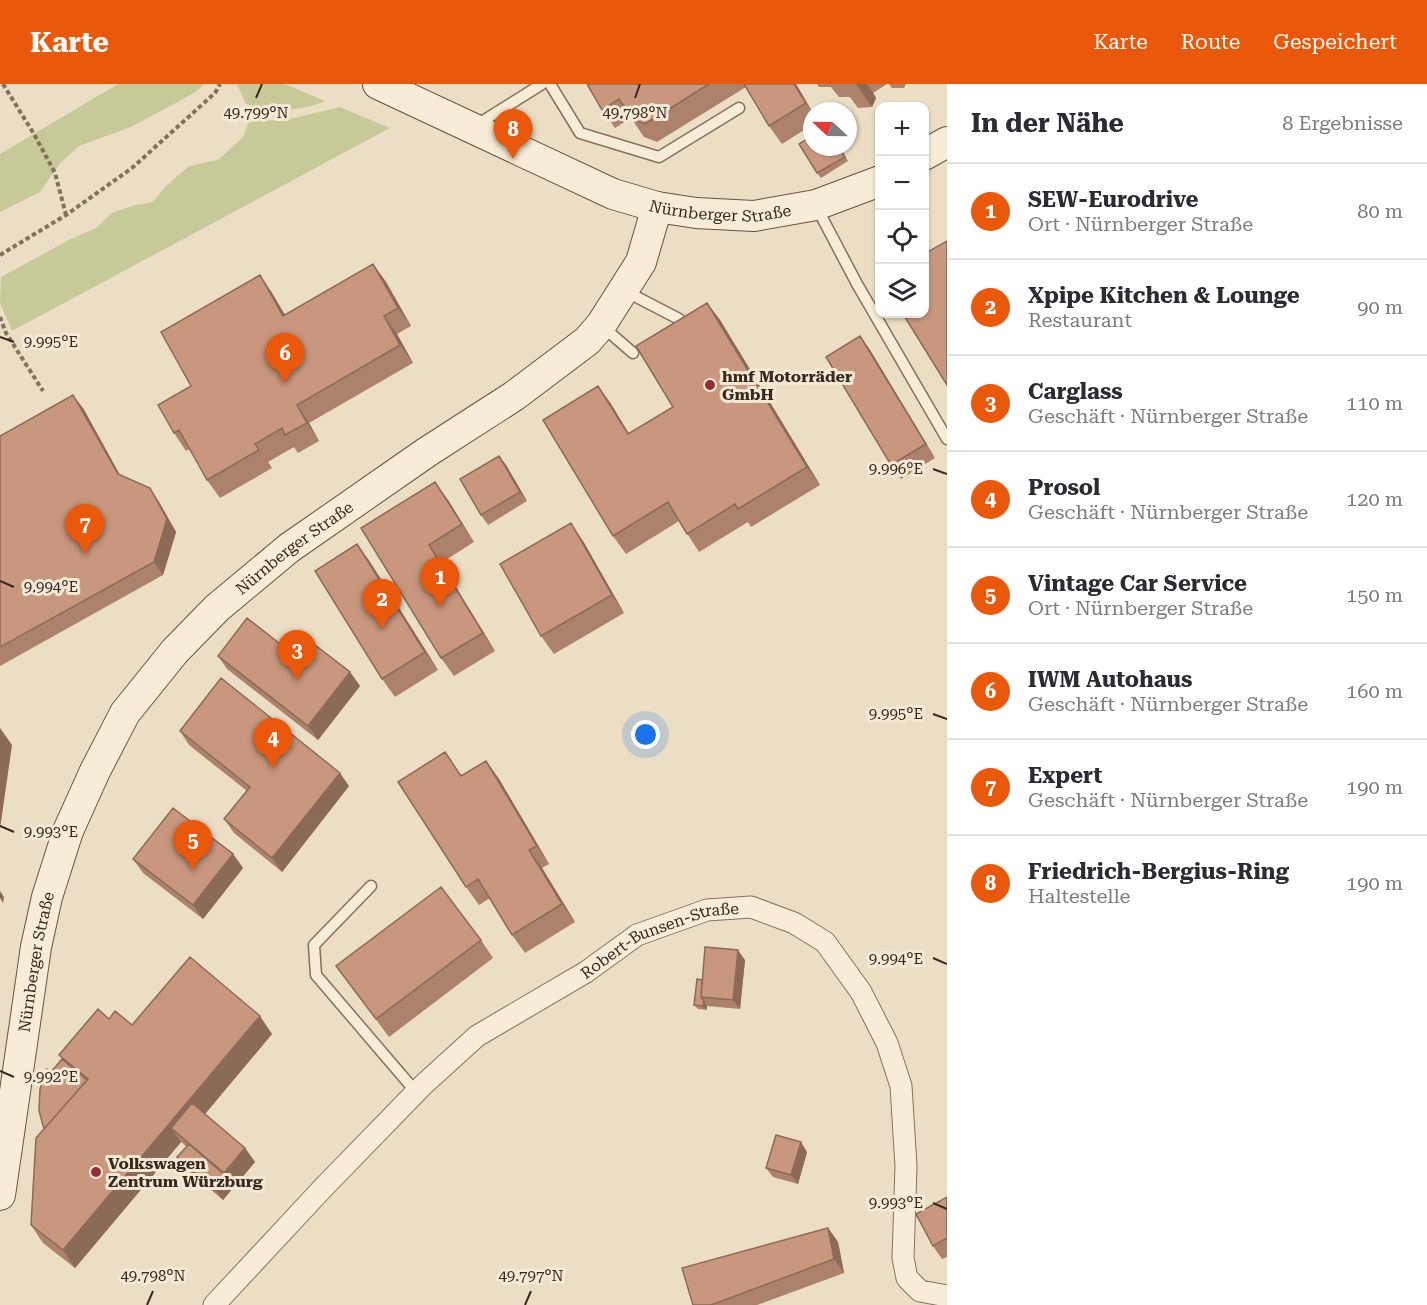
<!DOCTYPE html>
<html lang="de">
<head>
<meta charset="utf-8">
<style>
  body { margin:0; font-family:"Roboto Serif",serif; background:#f2f2f3; color:#2b2b33 }
  .controls { position:absolute; right:18px; top:18px; display:grid; overflow:hidden; border-radius:12px; box-shadow:0 2px 4px #0004 }
  .controls button { width:54px; height:54px; display:grid; place-items:center; padding:0; border:0; border-bottom:2px solid #e1e1e2; background:#fff; color:#2b2b33; font:30px sans-serif }
  .compass { position:absolute; left:803px; top:18px; width:54px; height:54px; border-radius:50%; background:#fff; box-shadow:0 2px 4px #0004; rotate:292deg }
  .you { position:absolute; left:646px; top:651px; width:21px; height:21px; margin:-15px; border:4px solid #fff; border-radius:50%; background:#1a73e8; box-shadow:0 0 0 9px #1a73e833 }
  .badge { display:grid; place-items:center; width:39px; height:39px; border-radius:50%; background:#ea580c; color:#fff; font-size:20px; font-weight:700 }
  .pin { position:absolute; translate:-50% -50px; filter:drop-shadow(0 2px 3px #0008) }
  .pin::after { content:''; position:absolute; top:32px; width:21px; height:18px; background:inherit; clip-path:polygon(0 0,100% 0,50% 100%) }
  .list { margin:0; padding:0; list-style:none }
  h2 { display:flex; justify-content:space-between; align-items:center; height:78px; margin:0; padding:0 24px; font-size:26px }
  h2 small { font-size:20px; font-weight:400; color:#7c7c81 }
  .list li { display:grid; grid-template-columns:39px 1fr auto; gap:18px; align-items:center; box-sizing:border-box; height:96px; padding:0 24px; border-top:2px solid #e1e1e2 }
  .list b { display:block; font-size:22px; white-space:nowrap }
  .list p { margin:0; font-size:20px; white-space:nowrap; color:#7c7c81 }
  .list em { font-size:20px; font-style:normal; color:#7c7c81 }
  .icon { flex:none; width:33px; height:33px; fill:none; stroke:currentColor; stroke-width:2; stroke-linecap:round; stroke-linejoin:round }
  .map { position:relative; flex:none; width:947px; height:1221px; overflow:hidden }
  header { display:flex; align-items:center; gap:36px; box-sizing:border-box; height:84px; padding:0 30px; background:#ea580c; color:#fff }
  header strong { font-size:28px }
  nav { display:flex; gap:33px; margin-inline-start:auto; font-size:21px }
  main { display:flex }
  aside { flex:1; background:#fff }
  .map>svg:first-child { display:block }
  .green { fill:#c7c999 }
  .lines { fill:none; stroke-linecap:round; stroke-linejoin:round }
  .lane-casing { stroke:#86705c; stroke-width:13 }
  .street-casing { stroke:#86705c; stroke-width:23 }
  .secondary-casing { stroke:#68513f; stroke-width:32 }
  .path { stroke:#86705c; stroke-width:4; stroke-dasharray:4.5 3; stroke-linecap:butt }
  .lane { stroke:#f7ecd8; stroke-width:10 }
  .street { stroke:#f7ecd8; stroke-width:21 }
  .secondary { stroke:#f7ecd8; stroke-width:30 }
  .wall { fill:#ac826c }
  .shaded-wall { fill:#8c6a58 }
  .building { fill:#c8977d; stroke:#8c6a58; stroke-width:1.5 }
  .ticks { fill:none; stroke:#37291f; stroke-width:2 }
  .poi-dot { fill:#922f36; stroke:#f4e9d4; stroke-width:2 }
  .labels { text-anchor:middle; dominant-baseline:central; stroke-width:6; stroke-linejoin:round; paint-order:stroke }
  .street-label { font-size:16px; fill:#37291f; stroke:#f4e9d4 }
  .poi-label { font-size:16px; font-weight:bold; fill:#37291f; stroke:#f4e9d4; text-anchor:start }
  .ticks-label { font-size:15px; text-anchor:middle; fill:#37291f; stroke:#f4e9d4; stroke-width:6; stroke-linejoin:round; paint-order:stroke }
</style>
</head>
<body>
<header>
<strong>Karte</strong>
<nav><a>Karte</a><a>Route</a><a>Gespeichert</a></nav>
</header>
<main>
<div class="map">
<svg width="947" height="1221" viewBox="0 0 947 1221">
  <rect width="100%" height="100%" fill="#ecdec5"/>
  <!-- green -->
  <path class="green" d="M 118,0 L 205,0 L 194,9 L 131,43 L 79,62 L 61,78 L 40,108 L 0,128 L 0,70 Z
    M 237,0 L 285,0 L 325,17 C 301,28 271,28 246,20 Z
    M 340,23 L 390,44 L 12,247 L 0,219 L 1,193 L 69,156 L 96,144 L 112,129 L 132,122 L 153,118 L 166,102 L 189,82 L 218,76 L 243,53 L 249,37 L 285,36 Z"/>
  <g class="lines">
    <defs>
      <path id="lane" d="M 550,0 L 580,49 L 659,73 L 739,24
        M 475,42 L 542,0
        M 817,124 L 857,200 L 947,355
        M 625,207 L 679,235
        M 602,242 L 633,269
        M 371,802 L 314,861 L 316,891 L 416,1008"/>
      <g id="street">
        <path id="s1" d="M 214,1221 L 322,1105 L 423,1001 L 477,952 L 586,888 L 637,851 L 707,826 L 751,823 L 794,839 L 825,858 L 861,908 L 887,959 L 901,1002 L 906,1082 L 903,1174 L 907,1194 L 920,1207 L 947,1212"/>
      </g>
      <g id="secondary">
        <path id="s2" d="M 378,0 L 613,110 L 657,123 L 696,129 L 754,132 L 816,121 L 880,97"/>
        <path d="M 924,71 L 947,58"/>
        <path id="s3" d="M 0,1111 L 36,863 L 47,813 L 68,747 L 95,687 L 125,629 L 175,567 L 217,524 L 289,464 L 427,368 L 514,312 L 587,257 L 601,241 L 641,178 L 657,123"/>
      </g>
    </defs>
    <!-- lane casing -->
    <use href="#lane" class="lane-casing"/>
    <!-- street casing -->
    <use href="#street" class="street-casing"/>
    <!-- secondary casing -->
    <use href="#secondary" class="secondary-casing"/>
    <!-- path -->
    <path class="path" d="M 3,0 L 34,50 L 55,89 L 66,131
      M 0,171 L 66,131 L 132,84 L 215,9 L 220,0
      M 0,233 L 6,249 L 43,307"/>
    <!-- lane -->
    <use href="#lane" class="lane"/>
    <!-- street -->
    <use href="#street" class="street"/>
    <!-- secondary -->
    <use href="#secondary" class="secondary"/>
  </g>
  <!-- wall -->
  <path class="wall" d="M 587,0 L 796,0 L 812,27 L 812,41 L 782,60 L 769,42 L 746,3 L 657,58 L 644,53 L 631,34 L 615,44 L 602,26 Z
    M 817,0 L 887,0 L 873,9 L 876,14 L 872,23 L 858,24 L 850,13 L 839,13 L 831,3 L 819,3 Z
    M 889,0 L 906,0 L 904,4 L 892,4 Z
    M 839,63 L 848,77 L 821,94 L 817,89 Z
    M 373,180 L 386,198 L 411,242 L 397,250 L 413,279 L 309,339 L 319,357 L 298,369 L 294,363 L 268,378 L 272,384 L 220,414 L 207,396 L 190,365 L 186,367 L 174,349 L 191,302 L 260,191 L 272,209 L 285,231 Z
    M 707,219 L 720,236 L 820,401 L 751,443 L 748,438 L 699,468 L 679,437 L 626,470 L 613,452 L 598,302 L 611,320 L 629,350 L 673,323 Z
    M 860,252 L 870,266 L 935,374 L 901,395 L 891,381 Z
    M 83,324 L 120,391 L 159,418 L 176,448 L 163,491 L 0,582 L 0,352 Z
    M 506,381 L 527,417 L 488,441 L 481,431 Z
    M 448,416 L 474,458 L 441,479 L 495,567 L 454,592 L 441,574 L 361,444 Z
    M 583,457 L 624,529 L 554,570 L 541,552 Z
    M 357,460 L 370,478 L 438,586 L 395,613 L 382,595 Z
    M 218,572 L 302,577 L 350,588 L 360,602 L 318,656 L 227,585 Z
    M 180,647 L 349,702 L 282,788 L 234,749 L 224,735 L 247,707 L 189,661 Z
    M 486,677 L 499,695 L 549,780 L 542,784 L 575,838 L 525,869 L 512,851 L 490,814 L 479,821 L 466,803 L 461,692 Z
    M 233,770 L 243,784 L 203,835 L 143,789 L 133,775 Z
    M 481,856 L 493,874 L 389,953 L 336,882 Z
    M 745,876 L 740,925 L 707,922 L 707,926 L 698,925 L 694,921 L 702,896 Z
    M 109,935 L 132,941 L 272,950 L 205,1030 L 245,1064 L 255,1078 L 223,1116 L 184,1083 L 177,1073 L 187,1063 L 181,1058 L 75,1184 L 43,1159 L 31,1141 L 44,1045 L 51,988 L 62,975 L 59,971 Z
    M 807,1068 L 798,1100 L 773,1093 L 766,1084 Z
    M 947,1113 L 947,1173 L 942,1175 L 933,1162 Z
    M 828,1144 L 838,1158 L 844,1189 L 757,1221 L 693,1221 Z"/>
  <!-- shaded-wall -->
  <path class="shaded-wall" d="M 794,0 L 796,0 L 812,28 L 806,19 Z
    M 856,0 L 867,0 L 873,9 L 876,14 L 872,23 Z
    M 373,180 L 386,198 L 411,242 L 398,224 Z
    M 260,191 L 272,209 L 296,250 L 283,232 Z
    M 707,219 L 720,236 L 820,401 L 807,383 Z
    M 384,232 L 397,250 L 413,279 L 400,261 Z
    M 860,252 L 870,266 L 935,374 L 926,360 Z
    M 598,302 L 611,320 L 640,368 L 628,350 Z
    M 73,311 L 83,324 L 127,404 L 118,390 Z
    M 297,321 L 309,339 L 319,357 L 307,339 Z
    M 499,372 L 506,381 L 527,417 L 520,408 Z
    M 435,398 L 448,416 L 474,458 L 462,440 Z
    M 150,404 L 159,418 L 176,448 L 163,491 L 154,478 Z
    M 571,439 L 583,457 L 624,529 L 612,511 Z
    M 357,460 L 370,478 L 438,586 L 425,568 Z
    M 429,461 L 441,479 L 495,567 L 483,549 Z
    M 350,588 L 360,602 L 318,656 L 308,642 Z
    M 0,644 L 12,661 L 0,745 Z
    M 486,677 L 499,695 L 549,780 L 537,762 Z
    M 340,689 L 349,702 L 282,788 L 272,774 Z
    M 529,766 L 542,784 L 575,838 L 562,820 Z
    M 233,770 L 243,784 L 203,835 L 193,821 Z
    M 0,807 L 4,813 L 3,819 L 0,814 Z
    M 738,866 L 745,876 L 740,925 L 733,916 Z
    M 704,917 L 707,922 L 707,926 L 703,922 Z
    M 260,932 L 272,950 L 184,1055 L 171,1044 L 181,1058 L 75,1184 L 63,1166 Z
    M 801,1058 L 807,1068 L 798,1100 L 791,1091 Z
    M 245,1064 L 255,1078 L 223,1116 L 216,1107 L 228,1094 L 224,1089 Z
    M 828,1144 L 838,1158 L 844,1189 L 834,1175 Z"/>
  <!-- building -->
  <path class="building" d="M 587,0 L 709,0 L 645,40 L 632,35 L 619,15 L 602,26 Z
    M 744,0 L 794,0 L 806,19 L 769,42 Z
    M 812,52 L 812,63 L 839,63 L 845,73 L 817,89 L 799,60 Z
    M 947,157 L 947,301 L 903,230 L 924,230 L 924,170 Z
    M 373,180 L 398,224 L 384,232 L 400,261 L 297,321 L 307,339 L 285,351 L 282,344 L 255,360 L 259,366 L 207,396 L 179,346 L 174,349 L 158,321 L 191,302 L 161,248 L 260,191 L 283,232 Z
    M 707,219 L 807,383 L 738,425 L 735,420 L 687,450 L 668,418 L 613,452 L 543,336 L 598,302 L 628,350 L 673,323 L 636,262 Z
    M 860,252 L 926,360 L 891,381 L 826,273 Z
    M 73,311 L 118,390 L 150,404 L 167,435 L 154,478 L 0,563 L 0,352 Z
    M 499,372 L 520,408 L 481,431 L 460,395 Z
    M 435,398 L 462,440 L 429,461 L 483,549 L 441,574 L 361,444 Z
    M 571,439 L 612,511 L 541,552 L 500,480 Z
    M 357,460 L 425,568 L 382,595 L 315,487 Z
    M 247,534 L 302,577 L 315,561 L 350,588 L 308,642 L 218,572 Z
    M 221,594 L 340,689 L 272,774 L 224,735 L 250,703 L 180,647 Z
    M 445,668 L 461,692 L 486,677 L 537,762 L 529,766 L 562,820 L 512,851 L 478,795 L 466,803 L 398,698 Z
    M 173,724 L 233,770 L 193,821 L 133,775 Z
    M 441,803 L 481,856 L 376,935 L 336,882 Z
    M 705,863 L 738,866 L 733,916 L 701,913 Z
    M 190,873 L 260,932 L 63,1166 L 31,1141 L 36,1054 L 88,995 L 59,971 L 98,925 L 109,935 L 115,927 L 132,941 Z
    M 697,895 L 702,896 L 701,913 L 704,917 L 703,922 L 694,921 Z
    M 62,975 L 87,996 L 44,1045 L 39,1027 L 40,1005 L 47,985 L 51,988 Z
    M 192,1019 L 245,1064 L 224,1089 L 171,1044 Z
    M 776,1051 L 801,1058 L 791,1091 L 766,1084 Z
    M 189,1060 L 228,1094 L 216,1107 L 177,1073 Z
    M 947,1113 L 947,1154 L 933,1162 L 916,1130 Z
    M 828,1144 L 834,1175 L 711,1221 L 693,1221 L 682,1184 Z"/>
  <!-- ticks -->
  <path class="ticks" d="M 256,14 L 262,0M 635,14 L 640,0M 0,253 L 14,258M 933,385 L 947,390M 0,497 L 14,503M 933,630 L 947,635M 0,742 L 14,748M 933,874 L 947,880M 0,987 L 14,993M 933,1119 L 947,1125M 147,1221 L 153,1207M 525,1221 L 531,1207"/>
  <!-- markers -->
  <g class="poi-dot">
    <circle cx="710" cy="301" r="6"/>
    <circle cx="96" cy="1088" r="6"/>
  </g>
  <g class="labels">
    <!-- street labels -->
    <g class="street-label">
      <text stroke="none"><textPath href="#s2" startOffset="369">Nürnberger Straße</textPath></text>
      <text stroke="none"><textPath href="#s3" startOffset="740">Nürnberger Straße</textPath></text>
      <text stroke="none"><textPath href="#s1" startOffset="585">Robert-Bunsen-Straße</textPath></text>
      <text stroke="none"><textPath href="#s3" startOffset="236">Nürnberger Straße</textPath></text>
    </g>
    <!-- poi labels -->
    <g class="poi-label">
      <text x="722" y="292">hmf Motorräder<tspan x="722" dy="18">GmbH</tspan></text>
      <text x="108" y="1079">Volkswagen<tspan x="108" dy="18">Zentrum Würzburg</tspan></text>
    </g>
  </g>
  <g class="ticks-label">
    <text x="256" y="34">49.799°N</text>
    <text x="635" y="34">49.798°N</text>
    <text x="51" y="263">9.995°E</text>
    <text x="896" y="390">9.996°E</text>
    <text x="51" y="508">9.994°E</text>
    <text x="896" y="635">9.995°E</text>
    <text x="51" y="753">9.993°E</text>
    <text x="896" y="880">9.994°E</text>
    <text x="51" y="998">9.992°E</text>
    <text x="896" y="1124">9.993°E</text>
    <text x="153" y="1197">49.798°N</text>
    <text x="531" y="1197">49.797°N</text>
  </g>
</svg>
<div class="controls">
<button>+</button>
<button>−</button>
<button><svg class="icon" aria-label="locate" viewBox="0 0 24 24"><circle cx="12" cy="12" r="6"/><path d="M12 2v4M12 18v4M2 12h4M18 12h4"/></svg></button>
<button><svg class="icon" aria-label="layers" viewBox="0 0 24 24"><path d="M12 4l9 5-9 5-9-5zM3 14l9 5 9-5"/></svg></button>
</div>
<svg class="compass" viewBox="-18 -18 36 36"><path d="M0-13l5 13h-10z" fill="#e53935"/><path d="M0 13l5-13h-10z" fill="#7c7c81"/></svg>
<div class="you"></div>
<div class="pin badge" style="left:440px;top:523px">1</div>
<div class="pin badge" style="left:382px;top:545px">2</div>
<div class="pin badge" style="left:297px;top:596px">3</div>
<div class="pin badge" style="left:273px;top:684px">4</div>
<div class="pin badge" style="left:193px;top:786px">5</div>
<div class="pin badge" style="left:285px;top:299px">6</div>
<div class="pin badge" style="left:85px;top:470px">7</div>
<div class="pin badge" style="left:513px;top:75px">8</div>
</div>
<aside>
<h2>In der Nähe<small>8 Ergebnisse</small></h2>
<ul class="list">
<li><span class="badge">1</span><div><b>SEW-Eurodrive</b><p>Ort · Nürnberger Straße</p></div><em>80 m</em></li>
<li><span class="badge">2</span><div><b>Xpipe Kitchen &amp; Lounge</b><p>Restaurant</p></div><em>90 m</em></li>
<li><span class="badge">3</span><div><b>Carglass</b><p>Geschäft · Nürnberger Straße</p></div><em>110 m</em></li>
<li><span class="badge">4</span><div><b>Prosol</b><p>Geschäft · Nürnberger Straße</p></div><em>120 m</em></li>
<li><span class="badge">5</span><div><b>Vintage Car Service</b><p>Ort · Nürnberger Straße</p></div><em>150 m</em></li>
<li><span class="badge">6</span><div><b>IWM Autohaus</b><p>Geschäft · Nürnberger Straße</p></div><em>160 m</em></li>
<li><span class="badge">7</span><div><b>Expert</b><p>Geschäft · Nürnberger Straße</p></div><em>190 m</em></li>
<li><span class="badge">8</span><div><b>Friedrich-Bergius-Ring</b><p>Haltestelle</p></div><em>190 m</em></li>
</ul>
</aside>
</main>
</body>
</html>
